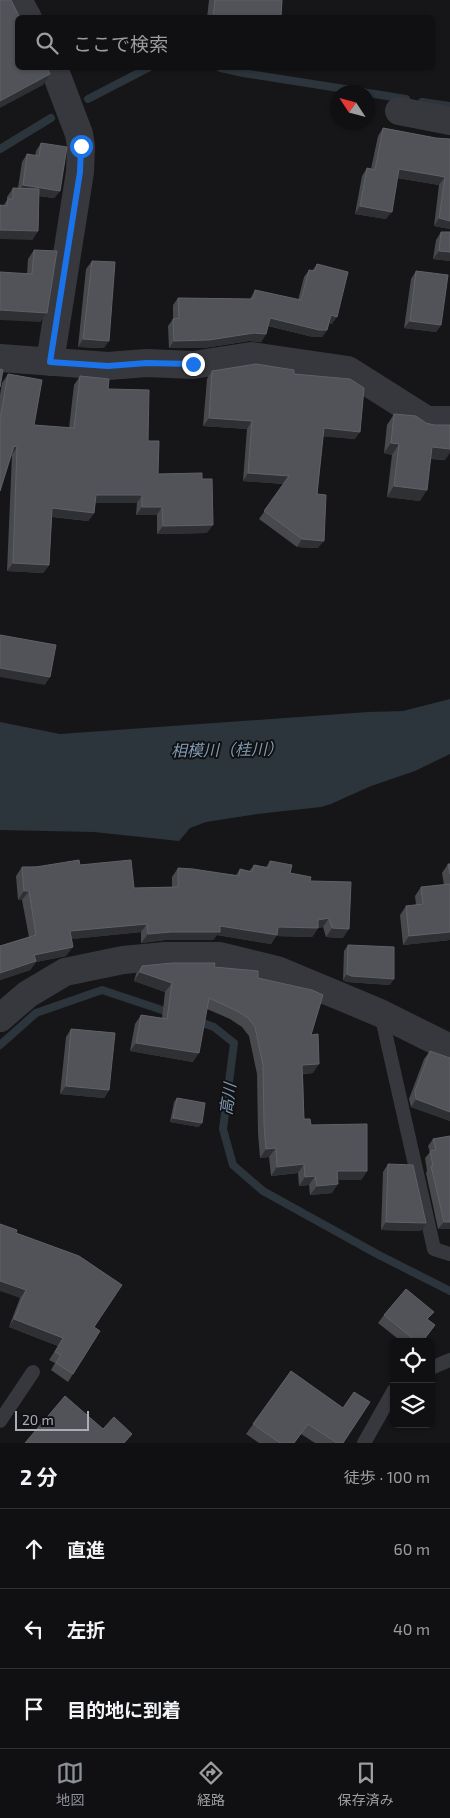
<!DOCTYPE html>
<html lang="ja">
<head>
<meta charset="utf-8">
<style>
  body { margin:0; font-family:"Exo 2","Noto Sans JP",sans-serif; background:#19191b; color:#f1f3f6 }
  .controls { position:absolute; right:15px; bottom:15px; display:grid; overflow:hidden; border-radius:8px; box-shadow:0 1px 4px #0004 }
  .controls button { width:45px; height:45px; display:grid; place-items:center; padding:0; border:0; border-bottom:1px solid #303032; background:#101012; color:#f1f3f6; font:25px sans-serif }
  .compass { position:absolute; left:330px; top:85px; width:45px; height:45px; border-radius:50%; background:#101012; box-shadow:0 1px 4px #0004; rotate:306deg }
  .scale { position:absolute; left:15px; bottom:12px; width:74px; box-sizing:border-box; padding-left:5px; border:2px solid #a8adb8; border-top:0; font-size:14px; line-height:18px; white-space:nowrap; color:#a8adb8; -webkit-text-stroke:4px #111113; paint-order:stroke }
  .stop { position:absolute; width:15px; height:15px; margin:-11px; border:4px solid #1a73e8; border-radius:50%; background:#fff }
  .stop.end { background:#1a73e8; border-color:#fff; box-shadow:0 1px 5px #0008 }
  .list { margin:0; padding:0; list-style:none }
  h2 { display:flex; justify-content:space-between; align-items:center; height:65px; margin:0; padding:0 20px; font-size:21px }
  h2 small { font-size:16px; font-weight:400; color:#9c9d9f }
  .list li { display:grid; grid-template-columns:32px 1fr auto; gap:15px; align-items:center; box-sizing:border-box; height:80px; padding:0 20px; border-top:1px solid #303032 }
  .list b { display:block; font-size:19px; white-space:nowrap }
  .list em { font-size:16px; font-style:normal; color:#9c9d9f }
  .icon { flex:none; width:28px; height:28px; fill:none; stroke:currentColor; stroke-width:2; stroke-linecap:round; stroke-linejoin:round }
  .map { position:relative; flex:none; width:450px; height:1443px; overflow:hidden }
  .search { position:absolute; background:#101012; box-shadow:0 1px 4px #0004; left:15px; right:15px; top:15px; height:55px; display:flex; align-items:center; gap:12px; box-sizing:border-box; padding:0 18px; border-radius:8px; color:#9c9d9f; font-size:19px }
  .sheet { height:305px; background:#101012 }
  nav { display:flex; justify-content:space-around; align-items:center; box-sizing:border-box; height:70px; border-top:1px solid #303032; background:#101012; font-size:14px; color:#9c9d9f }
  nav a { display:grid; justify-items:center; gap:2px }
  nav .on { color:#8c9099 }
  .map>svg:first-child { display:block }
  .water { fill:#2c353c }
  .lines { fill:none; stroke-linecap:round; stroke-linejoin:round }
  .stream { stroke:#2c353c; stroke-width:8 }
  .lane { stroke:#37383d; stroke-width:14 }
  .street { stroke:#37383d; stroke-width:28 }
  .wall { fill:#47494d }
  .shaded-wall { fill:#2f3033 }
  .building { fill:#525359; stroke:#5f6168 }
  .route { stroke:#1a73e8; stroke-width:6 }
  .labels { text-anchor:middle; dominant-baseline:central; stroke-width:4; stroke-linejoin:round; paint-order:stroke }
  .water-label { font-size:16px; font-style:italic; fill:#7f9bb3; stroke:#111113 }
</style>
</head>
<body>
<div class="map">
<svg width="450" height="1443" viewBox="0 0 450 1443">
  <rect width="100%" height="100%" fill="#161618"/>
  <!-- water -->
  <path class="water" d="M 450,699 L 450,754 L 415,771 L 371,786 L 331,804 L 321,807 L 257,814 L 206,822 L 190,828 L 179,841 L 94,832 L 0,830 L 0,722 L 60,734 L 368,712 L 403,711 Z"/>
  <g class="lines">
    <!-- stream -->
    <path class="stream" d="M 221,68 L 243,73 L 364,92
      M 368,93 L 406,99
      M 88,99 L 148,68
      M 422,102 L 450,106
      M 0,149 L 51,118
      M 194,1020 L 214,1027 L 234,1043 L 223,1129 L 233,1165 L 263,1191 L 377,1254 L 450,1291
      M 0,1045 L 36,1013 L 102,990 L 171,1013"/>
    <!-- lane -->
    <path class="lane" d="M 381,1014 L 434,1249 L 450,1254
      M 431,1368 L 450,1360
      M 0,1421 L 33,1372
      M 364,1443 L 394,1390"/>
    <!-- street -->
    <path class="street" d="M 18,0 L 28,18
      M 399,111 L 450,121
      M 0,358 L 108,366 L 147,363 L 193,365 L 251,356 L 348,370 L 427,420 L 450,420
      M 50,362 L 80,172 L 81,146 L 79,134 L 54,68
      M 0,1018 L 28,994 L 65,972 L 123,960 L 165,956 L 220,956 L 277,970 L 380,1013 L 450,1048"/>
  </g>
  <!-- wall -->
  <path class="wall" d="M 209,0 L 282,0 L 281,18 L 207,18 Z
    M 383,128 L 436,138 L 450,139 L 450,229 L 434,226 L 439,185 L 397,178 L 386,219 L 355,214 L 362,176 L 367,168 L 371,169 L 378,136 Z
    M 41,143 L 60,191 L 54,198 L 39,196 L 38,231 L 32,240 L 3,206 L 7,200 L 7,197 L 13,188 L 18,188 L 22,162 L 27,154 L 35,156 L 36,151 Z
    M 441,232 L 450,261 L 433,259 L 436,240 Z
    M 34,250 L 47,313 L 40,322 L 27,274 L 28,259 Z
    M 92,261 L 104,348 L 78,347 L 86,269 Z
    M 317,264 L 332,324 L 329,323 L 327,330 L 322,337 L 313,337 L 268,326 L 266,334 L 261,342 L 249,341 L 204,348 L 169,348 L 168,326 L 173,319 L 173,305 L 178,298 L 250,299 L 255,290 L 298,300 L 304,277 L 309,270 L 312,271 Z
    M 416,271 L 441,325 L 436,332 L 404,328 L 411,279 Z
    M 212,371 L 294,374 L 355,439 L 323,436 L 317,494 L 318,548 L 297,547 L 259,519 L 284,484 L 243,481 L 247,429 L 203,426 L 207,379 Z
    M 8,374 L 34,425 L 69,428 L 74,385 L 80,376 L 108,389 L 148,441 L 158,474 L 202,479 L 207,533 L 157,534 L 157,515 L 136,515 L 137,503 L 95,503 L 94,513 L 88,521 L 52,517 L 49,565 L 43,573 L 7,571 L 12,455 L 11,455 L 0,491 L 0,395 L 2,383 Z
    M 394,414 L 445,460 L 431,459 L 420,501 L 387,497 L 392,455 L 384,453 L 387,425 Z
    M 270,861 L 290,873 L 310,881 L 343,938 L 326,937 L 323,927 L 318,928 L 312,937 L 276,936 L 271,944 L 217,935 L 213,940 L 165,940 L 141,943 L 141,932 L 71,939 L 66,956 L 36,962 L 30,970 L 0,980 L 0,946 L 29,937 L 22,900 L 18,900 L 16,876 L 22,867 L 80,865 L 134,888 L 172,887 L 172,877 L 178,868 L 236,875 L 240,869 L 249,871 L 254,865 L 266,867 Z
    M 448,864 L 450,864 L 450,940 L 403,945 L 400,915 L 406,906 L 416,905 L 415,896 L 421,887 L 444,885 L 442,873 Z
    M 348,945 L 390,985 L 347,982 L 343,980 L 344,951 Z
    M 142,966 L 214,967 L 258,978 L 311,1035 L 313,1073 L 303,1074 L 304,1119 L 367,1171 L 361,1180 L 337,1180 L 332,1193 L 310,1195 L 309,1185 L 299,1186 L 298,1173 L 271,1176 L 269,1157 L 260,1158 L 258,1133 L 257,1074 L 249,1036 L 242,1027 L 230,1019 L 207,1009 L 193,1062 L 130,1051 L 135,1024 L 141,1015 L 162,1018 L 165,992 L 134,981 L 136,974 Z
    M 71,1029 L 109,1090 L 104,1098 L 60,1094 L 66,1037 Z
    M 430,1051 L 450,1058 L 450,1121 L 411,1107 L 409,1099 L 424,1059 Z
    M 177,1098 L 199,1127 L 170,1122 L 174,1102 Z
    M 450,1136 L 450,1229 L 438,1229 L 426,1173 L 427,1171 L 425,1158 L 430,1152 L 428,1146 L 433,1139 Z
    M 388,1164 L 421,1231 L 381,1230 L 383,1172 Z
    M 16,1233 L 94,1327 L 73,1374 L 68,1382 L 51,1370 L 55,1363 L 49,1360 L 58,1346 L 9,1327 L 20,1298 Z
    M 384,1315 L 428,1320 L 435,1325 L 422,1342 L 402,1342 L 378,1323 Z
    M 291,1371 L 343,1443 L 315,1443 L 301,1434 L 294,1443 L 259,1443 L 246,1434 Z"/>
  <!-- shaded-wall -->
  <path class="shaded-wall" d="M 50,74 L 43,85 L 0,108 L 0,101 Z
    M 399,169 L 445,177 L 439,185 L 393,177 Z
    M 23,185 L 60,191 L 54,198 L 17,193 Z
    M 360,206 L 392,212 L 386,219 L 355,214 Z
    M 439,218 L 450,221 L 450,229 L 434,226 Z
    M 0,230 L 38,231 L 32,240 L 0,239 Z
    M 439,251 L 450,252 L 450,261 L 433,259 Z
    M 0,310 L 47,313 L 40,322 L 0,320 Z
    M 331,315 L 337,317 L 332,324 L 326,322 Z
    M 270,318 L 327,330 L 322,337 L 313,337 L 265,325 Z
    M 410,321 L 441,325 L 436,332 L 404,328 Z
    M 254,333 L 266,334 L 261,342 L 249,341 L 204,348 L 169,348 L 174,341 Z
    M 83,339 L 109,341 L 104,348 L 78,347 Z
    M 209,418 L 252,421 L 247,429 L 203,426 Z
    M 324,428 L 360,432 L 355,439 L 318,436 Z
    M 391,443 L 399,444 L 392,455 L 384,453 Z
    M 14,446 L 17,447 L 12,455 L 8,455 Z
    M 432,447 L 450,449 L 450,453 L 445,460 L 425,458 Z
    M 248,473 L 289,476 L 284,484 L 243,481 Z
    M 394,486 L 427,490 L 420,501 L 387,497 Z
    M 96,495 L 142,495 L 137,503 L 91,503 Z
    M 142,507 L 162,507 L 157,515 L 136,515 Z
    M 52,508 L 94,513 L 88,521 L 46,516 Z
    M 213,525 L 207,533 L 157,534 L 163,526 Z
    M 302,539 L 324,541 L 318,548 L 297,547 Z
    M 13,563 L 49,565 L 43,573 L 7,571 Z
    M 0,668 L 50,677 L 45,685 L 0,677 Z
    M 24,891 L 29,891 L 22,900 L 18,900 Z
    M 329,918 L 323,927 L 318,928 L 312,937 L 276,936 L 271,944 L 217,935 L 213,940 L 165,940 L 141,943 L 148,934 L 220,926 L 278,927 Z
    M 147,924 L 141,932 L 64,940 L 70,931 Z
    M 332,928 L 349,929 L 343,938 L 326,937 Z
    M 450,932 L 450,940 L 403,945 L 409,936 Z
    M 73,947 L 66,956 L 36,962 L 30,970 L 0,980 L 0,973 L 34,955 Z
    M 140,972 L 172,983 L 165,992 L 134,981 Z
    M 347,974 L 394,979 L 390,985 L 347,982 L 343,980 Z
    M 136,1043 L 199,1053 L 193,1062 L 130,1051 Z
    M 319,1064 L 313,1073 L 296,1074 L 302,1065 Z
    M 66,1086 L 109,1090 L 104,1098 L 60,1094 Z
    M 416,1099 L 450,1112 L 450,1121 L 411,1107 Z
    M 173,1118 L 202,1123 L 199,1127 L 170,1122 Z
    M 276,1148 L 269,1157 L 260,1158 L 266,1149 Z
    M 304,1164 L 298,1173 L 271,1176 L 277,1167 Z
    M 337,1171 L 367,1171 L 361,1180 L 330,1180 Z
    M 315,1176 L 309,1185 L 299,1186 L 305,1177 Z
    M 338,1184 L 332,1193 L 310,1195 L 317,1186 Z
    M 386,1222 L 426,1223 L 421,1231 L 381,1230 Z
    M 444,1222 L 450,1222 L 450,1229 L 438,1229 Z
    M 0,1281 L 26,1290 L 20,1298 L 0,1291 Z
    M 14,1319 L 63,1338 L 58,1346 L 9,1327 Z"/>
  <!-- building -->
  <path class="building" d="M 0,0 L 11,0 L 20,18 L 18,18 L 18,68 L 47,68 L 50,74 L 0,101 Z
    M 215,0 L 282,0 L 281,18 L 213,18 Z
    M 383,128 L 436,138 L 450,139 L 450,221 L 439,218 L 445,177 L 399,169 L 392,212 L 360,206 L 367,168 L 375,170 Z
    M 41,143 L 67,147 L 60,191 L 23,185 L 27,154 L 39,156 Z
    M 13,188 L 39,189 L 38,231 L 0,230 L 0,205 L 7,206 L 8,199 L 13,199 Z
    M 441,232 L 450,232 L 450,252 L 439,251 Z
    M 34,250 L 57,251 L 47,313 L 0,310 L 0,272 L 32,274 Z
    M 92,261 L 115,262 L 109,341 L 83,339 Z
    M 317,264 L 348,272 L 337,317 L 331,315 L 327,330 L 319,330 L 270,318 L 266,334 L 254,333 L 209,340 L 174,341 L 173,319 L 179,318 L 178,298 L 253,299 L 255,290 L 301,300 L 309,270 L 315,271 Z
    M 416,271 L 448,275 L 441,325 L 410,321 Z
    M 256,364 L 294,370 L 294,374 L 350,379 L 364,388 L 360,432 L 324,428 L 317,494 L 326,495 L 324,541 L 302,539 L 264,511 L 289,476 L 248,473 L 252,421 L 209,418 L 212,371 Z
    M 0,369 L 3,370 L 0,387 Z
    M 8,374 L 42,380 L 34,425 L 74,428 L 80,376 L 109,379 L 108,389 L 149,390 L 148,441 L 159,441 L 158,474 L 202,473 L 202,479 L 212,479 L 213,525 L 163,526 L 162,507 L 142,507 L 142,495 L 96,495 L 94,513 L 52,508 L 49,565 L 13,563 L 17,447 L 14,446 L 0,491 L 0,419 Z
    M 394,414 L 416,416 L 426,423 L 434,425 L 450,425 L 450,449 L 432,447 L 427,490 L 394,486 L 399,444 L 391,443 Z
    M 0,635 L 56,645 L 50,677 L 0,668 Z
    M 79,860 L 80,865 L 131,860 L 134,888 L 178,887 L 178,868 L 193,869 L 239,876 L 240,869 L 252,872 L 254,865 L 269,868 L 270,861 L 292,865 L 290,873 L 311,877 L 310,881 L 351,882 L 349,929 L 332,928 L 329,918 L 318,920 L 318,928 L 278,927 L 277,935 L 220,926 L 220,932 L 171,932 L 148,934 L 147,924 L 70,931 L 73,947 L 34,955 L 36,961 L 0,973 L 0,946 L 36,935 L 29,891 L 24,891 L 22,867 L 36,867 Z
    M 448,864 L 450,864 L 450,874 Z
    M 450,884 L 450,932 L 409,936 L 406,906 L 423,904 L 421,887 Z
    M 348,945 L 394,947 L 394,979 L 351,976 L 347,974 Z
    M 172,963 L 215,963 L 214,967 L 258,971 L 258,978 L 312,990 L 323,995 L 311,1035 L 318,1034 L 319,1064 L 302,1065 L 304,1119 L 310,1119 L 311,1125 L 367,1124 L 367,1171 L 337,1171 L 338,1184 L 317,1186 L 315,1176 L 305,1177 L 304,1164 L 277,1167 L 276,1148 L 266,1149 L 264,1124 L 263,1065 L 255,1027 L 248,1018 L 237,1011 L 209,998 L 199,1053 L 136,1043 L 141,1015 L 167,1019 L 172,983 L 140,972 L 142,966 Z
    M 71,1029 L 115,1033 L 109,1090 L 66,1086 Z
    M 430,1051 L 450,1058 L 450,1112 L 416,1099 L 415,1091 Z
    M 177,1098 L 205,1103 L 202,1123 L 173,1118 Z
    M 450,1136 L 450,1222 L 444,1222 L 431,1166 L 433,1166 L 430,1151 L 436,1150 L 433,1139 Z
    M 388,1164 L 413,1165 L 426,1223 L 386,1222 Z
    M 0,1224 L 17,1230 L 16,1233 L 79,1256 L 122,1285 L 94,1327 L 100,1331 L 73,1374 L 56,1363 L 61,1355 L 55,1352 L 63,1338 L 14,1319 L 26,1290 L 0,1281 Z
    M 406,1289 L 434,1312 L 427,1319 L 435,1325 L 422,1342 L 417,1342 L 384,1315 Z
    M 291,1371 L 343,1408 L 354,1392 L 370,1402 L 343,1443 L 337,1443 L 308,1424 L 294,1443 L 280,1443 L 253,1424 Z
    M 65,1396 L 103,1429 L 114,1417 L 132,1434 L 124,1443 L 25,1443 Z"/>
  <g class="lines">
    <!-- route -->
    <path class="route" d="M 81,146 L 80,172 L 50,362 L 108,366 L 147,363 L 193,364"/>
  </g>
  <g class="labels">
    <!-- water labels -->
    <g class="water-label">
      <text transform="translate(227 749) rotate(-1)">相模川（桂川）</text>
      <text transform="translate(227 1099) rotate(-82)">高川</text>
    </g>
  </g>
</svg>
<div class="controls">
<button><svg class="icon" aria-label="locate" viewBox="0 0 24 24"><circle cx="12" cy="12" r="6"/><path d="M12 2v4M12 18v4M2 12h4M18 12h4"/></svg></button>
<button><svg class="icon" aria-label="layers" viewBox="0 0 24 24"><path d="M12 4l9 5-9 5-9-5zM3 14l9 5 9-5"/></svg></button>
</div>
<svg class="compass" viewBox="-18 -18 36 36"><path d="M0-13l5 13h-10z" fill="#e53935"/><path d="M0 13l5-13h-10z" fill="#9c9d9f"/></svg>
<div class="scale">20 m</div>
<div class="stop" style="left:81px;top:146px"></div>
<div class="stop end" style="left:193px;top:364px"></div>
<div class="search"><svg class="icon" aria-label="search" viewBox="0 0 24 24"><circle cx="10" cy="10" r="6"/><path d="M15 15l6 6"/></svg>ここで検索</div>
</div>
<section class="sheet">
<h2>2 分<small>徒歩 · 100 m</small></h2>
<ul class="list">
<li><svg class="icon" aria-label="ahead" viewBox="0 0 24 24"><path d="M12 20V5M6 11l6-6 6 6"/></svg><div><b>直進</b></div><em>60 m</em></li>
<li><svg class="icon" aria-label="left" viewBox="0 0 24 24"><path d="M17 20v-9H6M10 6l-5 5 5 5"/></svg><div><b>左折</b></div><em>40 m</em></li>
<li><svg class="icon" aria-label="arrive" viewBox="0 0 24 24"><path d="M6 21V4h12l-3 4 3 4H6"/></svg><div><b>目的地に到着</b></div></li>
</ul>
</section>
<nav>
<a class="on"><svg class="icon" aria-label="map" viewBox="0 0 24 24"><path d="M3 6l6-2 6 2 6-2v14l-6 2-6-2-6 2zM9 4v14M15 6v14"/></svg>地図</a>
<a><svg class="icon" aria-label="directions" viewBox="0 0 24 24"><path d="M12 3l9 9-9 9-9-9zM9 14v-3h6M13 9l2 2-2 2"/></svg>経路</a>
<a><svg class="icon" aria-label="saved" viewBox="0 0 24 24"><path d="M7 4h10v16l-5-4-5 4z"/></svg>保存済み</a>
</nav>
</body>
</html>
